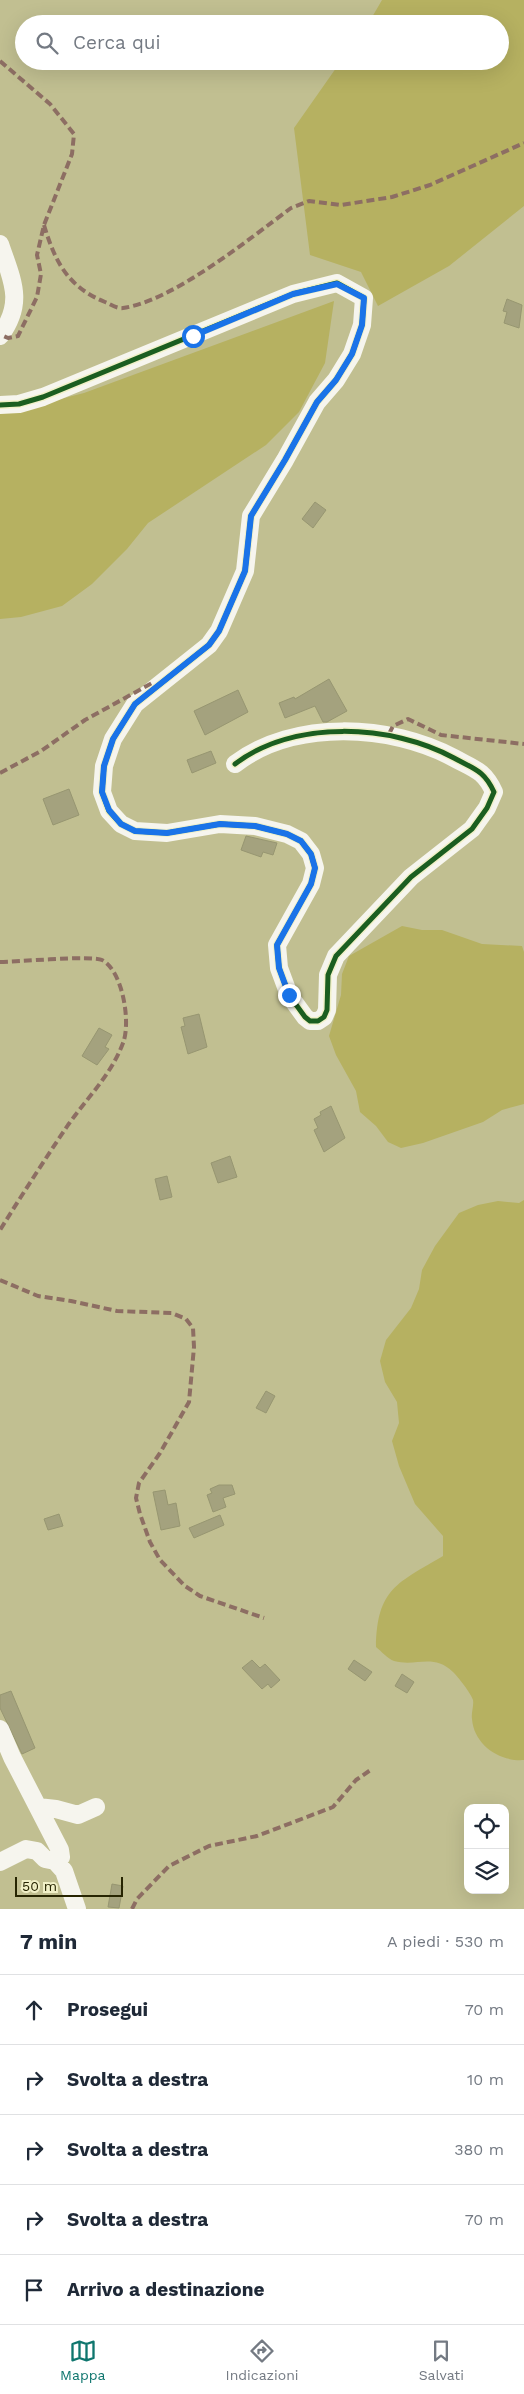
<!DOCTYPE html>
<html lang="it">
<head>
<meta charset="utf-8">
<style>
  body { margin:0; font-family:"Work Sans",sans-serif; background:#f6f6f7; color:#1f2937 }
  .controls { position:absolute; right:15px; bottom:15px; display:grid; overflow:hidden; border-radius:10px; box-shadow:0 5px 20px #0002 }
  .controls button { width:45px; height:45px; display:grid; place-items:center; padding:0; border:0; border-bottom:1px solid #e0e1e3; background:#fff; color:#1f2937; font:25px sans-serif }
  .scale { position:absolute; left:15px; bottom:12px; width:108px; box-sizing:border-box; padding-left:5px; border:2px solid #272502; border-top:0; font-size:14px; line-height:18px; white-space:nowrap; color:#272502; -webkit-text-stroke:4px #f1f0c7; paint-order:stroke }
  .stop { position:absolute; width:15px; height:15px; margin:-11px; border:4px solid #1a73e8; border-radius:50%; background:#fff }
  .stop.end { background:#1a73e8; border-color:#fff; box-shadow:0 1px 5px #0008 }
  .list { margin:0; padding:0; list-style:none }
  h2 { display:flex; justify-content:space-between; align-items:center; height:65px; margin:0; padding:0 20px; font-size:21px }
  h2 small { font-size:16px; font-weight:400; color:#747a83 }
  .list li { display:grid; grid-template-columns:32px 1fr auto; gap:15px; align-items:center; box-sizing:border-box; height:70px; padding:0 20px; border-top:1px solid #e0e1e3 }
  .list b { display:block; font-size:19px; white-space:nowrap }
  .list em { font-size:16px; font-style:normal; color:#747a83 }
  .icon { flex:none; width:28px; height:28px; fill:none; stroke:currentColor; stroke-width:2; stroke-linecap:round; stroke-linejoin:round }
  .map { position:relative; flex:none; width:524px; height:1909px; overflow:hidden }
  .search { position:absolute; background:#fff; box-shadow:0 5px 20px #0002; left:15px; right:15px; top:15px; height:55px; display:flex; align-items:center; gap:12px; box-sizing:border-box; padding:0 18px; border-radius:28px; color:#747a83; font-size:19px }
  .sheet { height:415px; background:#fff }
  nav { display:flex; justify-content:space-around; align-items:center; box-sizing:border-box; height:70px; border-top:1px solid #e0e1e3; background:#fff; font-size:14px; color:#747a83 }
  nav a { display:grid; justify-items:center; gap:2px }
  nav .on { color:#0f766e }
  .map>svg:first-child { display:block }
  .green { fill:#b6b161 }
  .building { fill:#a4a27e; stroke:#979671 }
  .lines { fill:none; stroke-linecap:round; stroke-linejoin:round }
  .street { stroke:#f6f5ee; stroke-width:18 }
  .quiet { stroke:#8d6e63; stroke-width:4; stroke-dasharray:8 4; stroke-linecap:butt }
  .cycleway-casing { stroke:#f1f0c7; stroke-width:8 }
  .cycleway { stroke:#1b5e20; stroke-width:5 }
  .route { stroke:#1a73e8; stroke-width:6 }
</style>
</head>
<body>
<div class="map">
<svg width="524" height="1909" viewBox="0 0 524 1909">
  <rect width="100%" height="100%" fill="#c1bf91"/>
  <!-- green -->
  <path class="green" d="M 382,0 L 524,0 L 524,206 L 449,266 L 378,306 L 361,272 L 310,255 L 294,128 L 341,61 L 500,61 L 500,24 L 368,24 Z
    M 334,301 L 325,363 L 299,412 L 266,445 L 148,523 L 127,549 L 92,584 L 62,606 L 21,617 L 0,619 L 0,412 L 25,408 L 84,393 Z
    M 402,926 L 422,930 L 442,930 L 482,944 L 522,946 L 524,952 L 524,1104 L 502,1110 L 483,1122 L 423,1143 L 401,1148 L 388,1142 L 376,1126 L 360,1112 L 356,1091 L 336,1055 L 329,1036 L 341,995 L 342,974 L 349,956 Z
    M 524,1200 L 524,1760 C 500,1762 474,1745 472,1719 C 471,1713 474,1706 473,1700 C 471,1693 458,1677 453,1672 C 433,1653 417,1667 394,1661 C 388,1659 381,1651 376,1647 C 377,1588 398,1583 443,1556 L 443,1536 L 415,1504 L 399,1466 L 392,1441 L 399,1423 L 397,1402 L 385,1382 L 380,1361 L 386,1340 L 411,1308 L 419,1289 L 422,1270 L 435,1246 L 459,1213 L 478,1205 L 498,1201 L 519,1203 Z"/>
  <!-- building -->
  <path class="building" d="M 507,299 L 522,305 L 519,328 L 504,323 L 507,312 L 503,311 Z
    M 315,502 L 326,510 L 313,528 L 302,519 Z
    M 329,679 L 347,711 L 327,722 L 323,722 L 315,706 L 285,718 L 279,703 L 294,697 L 295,699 Z
    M 238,690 L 248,712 L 205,735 L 194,711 Z
    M 211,751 L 216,763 L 192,773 L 187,760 Z
    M 69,789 L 79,815 L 53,825 L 43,799 Z
    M 246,836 L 277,843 L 273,855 L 263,852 L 261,857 L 241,850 Z
    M 199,1014 L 207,1047 L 188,1054 L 181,1027 L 185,1026 L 183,1018 Z
    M 99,1028 L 112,1035 L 105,1047 L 109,1049 L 97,1065 L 82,1056 Z
    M 331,1106 L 345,1138 L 324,1152 L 314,1130 L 318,1128 L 314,1119 L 321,1115 L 320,1112 Z
    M 230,1156 L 237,1177 L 218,1183 L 211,1163 Z
    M 167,1176 L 172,1197 L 160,1200 L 155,1179 Z
    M 266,1391 L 275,1396 L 266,1413 L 256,1408 Z
    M 219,1485 L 232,1485 L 235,1494 L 223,1498 L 226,1507 L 213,1512 L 207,1495 L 212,1493 L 210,1489 Z
    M 165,1490 L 168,1505 L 176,1503 L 180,1526 L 161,1530 L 153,1492 Z
    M 59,1514 L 63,1526 L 48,1530 L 44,1519 Z
    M 220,1515 L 224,1525 L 194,1538 L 189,1528 Z
    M 252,1660 L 260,1668 L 265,1664 L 280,1680 L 271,1688 L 268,1684 L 262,1689 L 242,1668 Z
    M 354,1660 L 372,1672 L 365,1681 L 348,1669 Z
    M 402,1674 L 414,1682 L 407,1693 L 395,1686 Z
    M 11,1691 L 35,1748 L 22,1754 L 0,1708 L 0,1695 Z
    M 112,1884 L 123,1886 L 119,1908 L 108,1907 Z"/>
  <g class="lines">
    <!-- street -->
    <path class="street" d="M 0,244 C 12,280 25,302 0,336
      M 0,405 L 19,404 L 43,397 L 293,294 L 337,283 L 364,298 L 362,325 L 352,354 L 336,380 L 317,402 L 285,460 L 251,516 L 245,571 L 219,631 L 209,645 L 135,704 L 113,739 L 104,766 L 102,792 L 109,811 L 121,824 L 135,831 L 167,833 L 220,824 L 255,826 L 287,834 L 301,841 L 311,854 L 315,868 L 311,884 L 277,945 L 279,968 L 289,995 L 305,1017 L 310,1021 L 318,1021 L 324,1017 L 327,1010 L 328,975 L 336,956 L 411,877 L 472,829 L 487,808 L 494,792 C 484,770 474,769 454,758 C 391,724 294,719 235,764
      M 0,1729 L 12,1757 L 60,1850 L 61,1857 L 55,1861
      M 38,1807 L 56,1809 L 78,1815 L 96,1807
      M 0,1862 L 26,1849 L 37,1851 L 45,1859 L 55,1861 L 64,1871 L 77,1909"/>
    <!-- quiet -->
    <path class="quiet" d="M 0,61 L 50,104 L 74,134 L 72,154 L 44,225 L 37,255 L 41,274 L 37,297 L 18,336 L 8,338 L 1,335
      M 44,225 C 55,262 68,287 105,302 C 110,304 117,309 123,308 C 173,301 249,239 291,208 L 309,201 L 341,205 L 392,197 L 430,185 L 524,143
      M 389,734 L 393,726 L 408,719 L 441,735 L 524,744
      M 0,773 L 41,751 L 85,720 L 154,682
      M 0,962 C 16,962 93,955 102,960 C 123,971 131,1023 123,1043 C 111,1075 87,1098 68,1125 C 45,1159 22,1195 0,1230
      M 0,1280 L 38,1296 L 71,1301 L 117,1311 L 172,1313 L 186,1319 L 193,1328 L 194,1347 L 189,1402 L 160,1453 L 139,1483 L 136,1498 L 140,1514 L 150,1542 L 160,1560 L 185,1586 L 200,1596 L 264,1618
      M 132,1909 L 137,1899 L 169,1866 L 209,1846 L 257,1836 L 333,1807 L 356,1780 L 372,1769"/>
    <defs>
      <path id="cycleway" d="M 0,405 L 19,404 L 43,397 L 293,294 L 337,283 L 364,298 L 362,325 L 352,354 L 336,380 L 317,402 L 285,460 L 251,516 L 245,571 L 219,631 L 209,645 L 135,704 L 113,739 L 104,766 L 102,792 L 109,811 L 121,824 L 135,831 L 167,833 L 220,824 L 255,826 L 287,834 L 301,841 L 311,854 L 315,868 L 311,884 L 277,945 L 279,968 L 289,995 L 305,1017 L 310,1021 L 318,1021 L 324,1017 L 327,1010 L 328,975 L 336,956 L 411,877 L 472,829 L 487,808 L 494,792 C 484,770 474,769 454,758 C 391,724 294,719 235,764"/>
    </defs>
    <!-- cycleway casing -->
    <use href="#cycleway" class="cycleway-casing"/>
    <!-- cycleway -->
    <use href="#cycleway" class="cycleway"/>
  </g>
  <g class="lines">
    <!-- route -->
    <path class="route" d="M 193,336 L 293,294 L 337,284 L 364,298 L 362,325 L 352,354 L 336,380 L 317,402 L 285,460 L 251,516 L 245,571 L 219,631 L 209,645 L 135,704 L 113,739 L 104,766 L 102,792 L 109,810 L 121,824 L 135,831 L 167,833 L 220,824 L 255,826 L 287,834 L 301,841 L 311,854 L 315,868 L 311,884 L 277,945 L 279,968 L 289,995"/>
  </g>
</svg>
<div class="controls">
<button><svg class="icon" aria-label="locate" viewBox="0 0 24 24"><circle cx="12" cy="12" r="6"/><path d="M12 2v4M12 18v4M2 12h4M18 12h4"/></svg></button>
<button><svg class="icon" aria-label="layers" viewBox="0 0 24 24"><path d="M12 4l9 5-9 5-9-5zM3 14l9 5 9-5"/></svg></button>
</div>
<div class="scale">50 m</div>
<div class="stop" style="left:193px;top:336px"></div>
<div class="stop end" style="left:289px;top:995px"></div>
<div class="search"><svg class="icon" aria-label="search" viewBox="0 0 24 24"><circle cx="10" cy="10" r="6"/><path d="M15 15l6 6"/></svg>Cerca qui</div>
</div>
<section class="sheet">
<h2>7 min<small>A piedi · 530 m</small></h2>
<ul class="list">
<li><svg class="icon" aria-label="ahead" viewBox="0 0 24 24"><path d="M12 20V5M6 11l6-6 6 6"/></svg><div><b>Prosegui</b></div><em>70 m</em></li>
<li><svg class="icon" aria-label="right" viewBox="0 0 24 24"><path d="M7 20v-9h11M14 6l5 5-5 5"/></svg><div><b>Svolta a destra</b></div><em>10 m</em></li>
<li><svg class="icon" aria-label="right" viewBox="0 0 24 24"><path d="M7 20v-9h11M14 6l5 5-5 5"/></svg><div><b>Svolta a destra</b></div><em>380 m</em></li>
<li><svg class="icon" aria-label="right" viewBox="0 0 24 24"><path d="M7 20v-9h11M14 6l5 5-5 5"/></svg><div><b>Svolta a destra</b></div><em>70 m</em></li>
<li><svg class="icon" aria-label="arrive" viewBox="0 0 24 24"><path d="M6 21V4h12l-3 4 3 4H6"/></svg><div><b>Arrivo a destinazione</b></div></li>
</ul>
</section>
<nav>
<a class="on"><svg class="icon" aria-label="map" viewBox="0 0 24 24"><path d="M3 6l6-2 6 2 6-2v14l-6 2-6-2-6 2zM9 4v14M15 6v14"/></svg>Mappa</a>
<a><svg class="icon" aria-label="directions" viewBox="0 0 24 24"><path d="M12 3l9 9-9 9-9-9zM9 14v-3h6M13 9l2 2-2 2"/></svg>Indicazioni</a>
<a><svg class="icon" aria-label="saved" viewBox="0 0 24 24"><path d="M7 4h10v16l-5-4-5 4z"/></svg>Salvati</a>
</nav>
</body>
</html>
